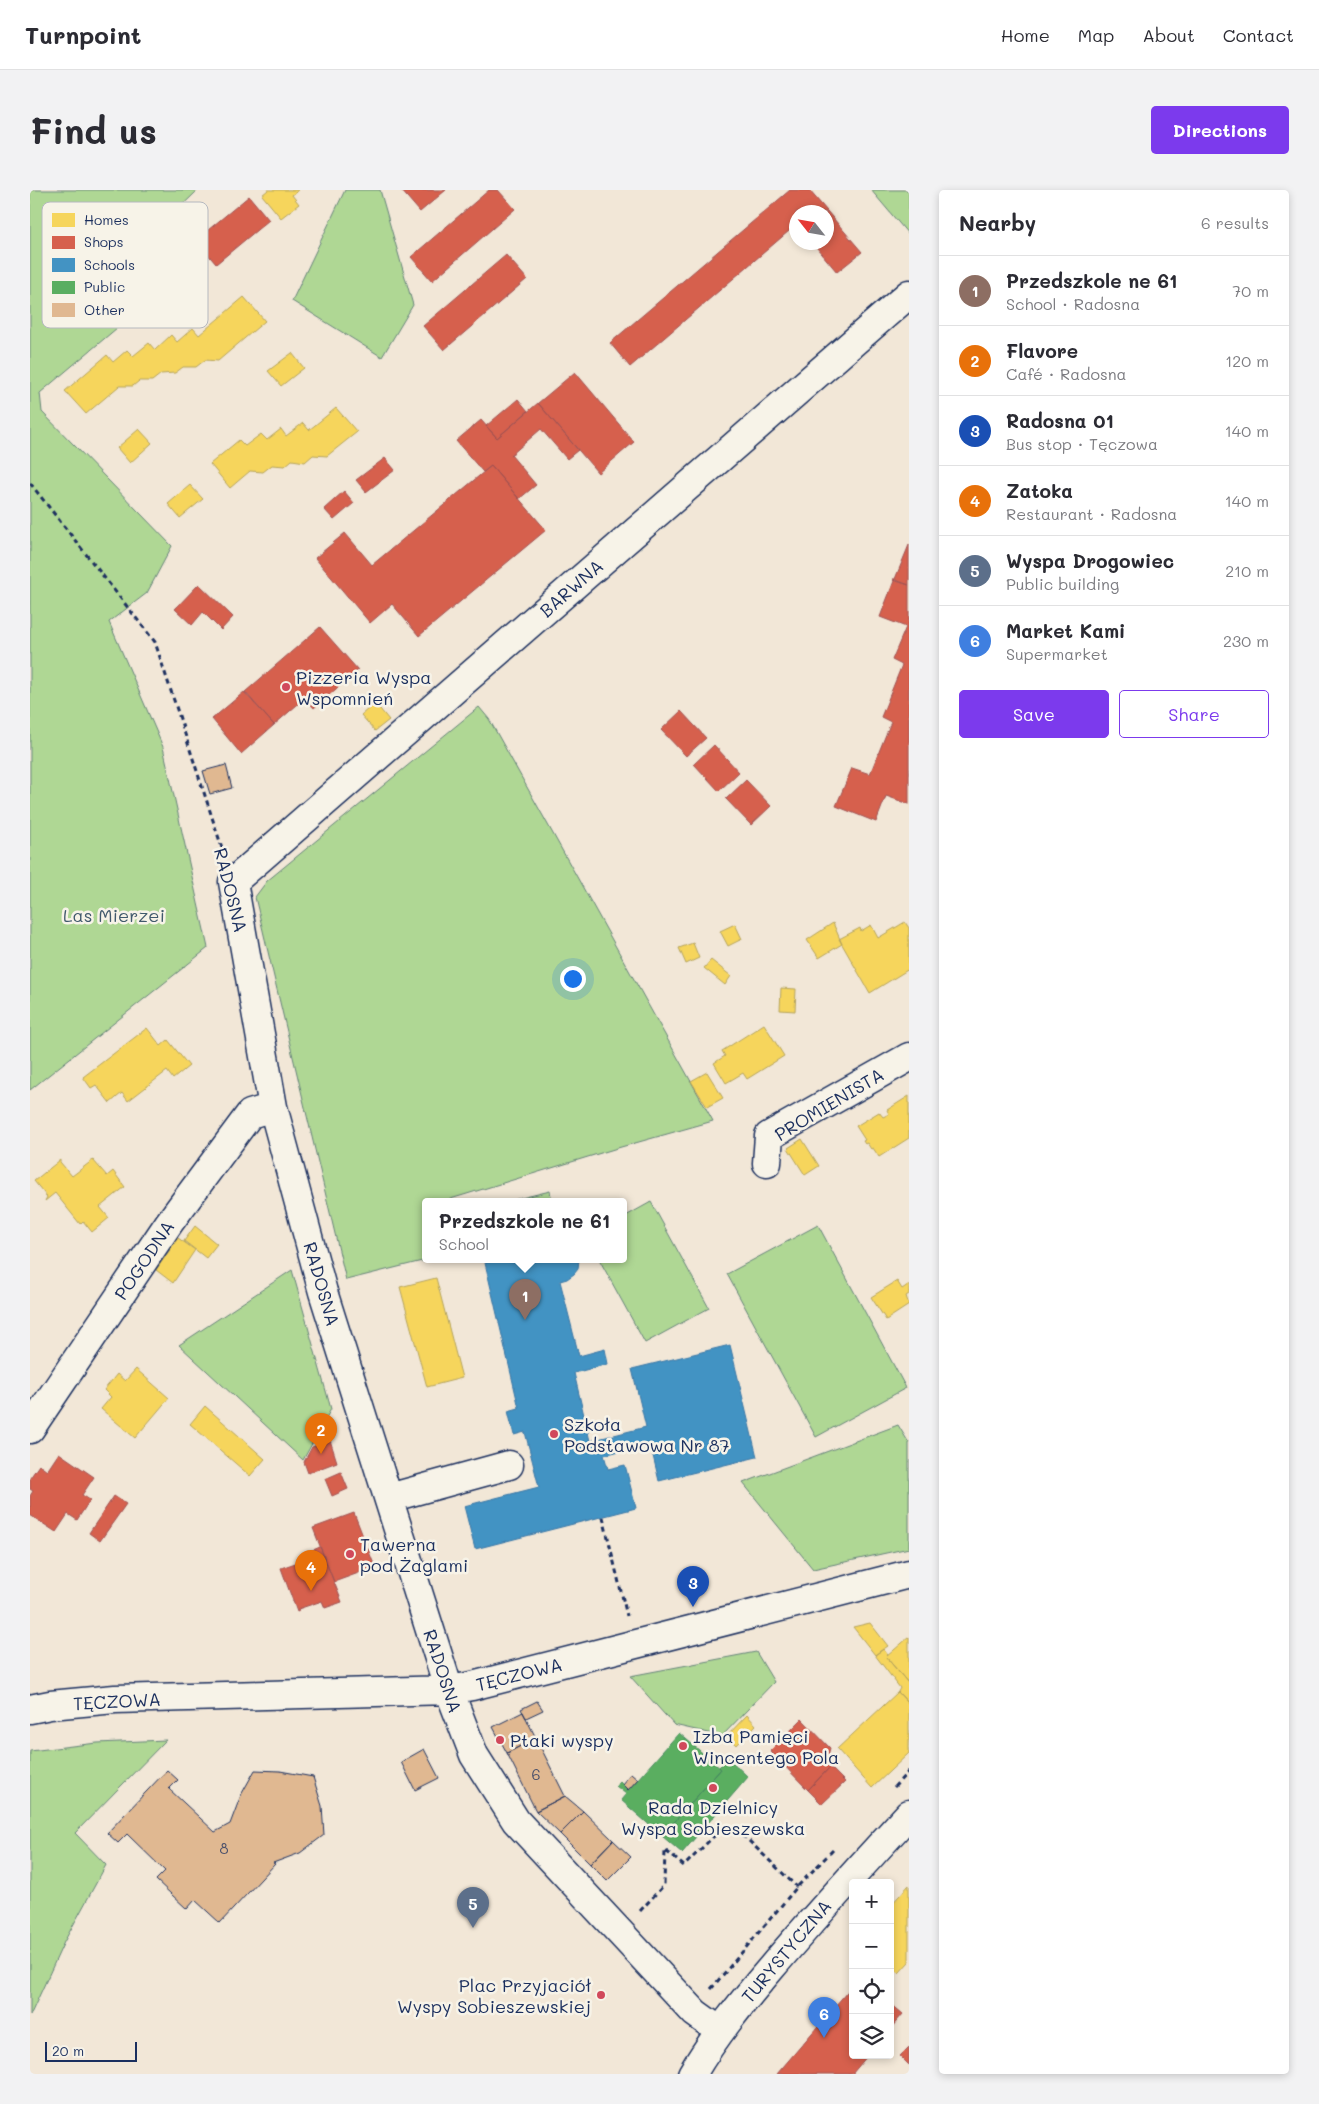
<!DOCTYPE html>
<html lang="en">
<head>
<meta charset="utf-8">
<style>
  body { margin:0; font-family:Mali,sans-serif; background:#f2f2f3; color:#2b2b33 }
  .controls { position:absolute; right:15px; bottom:15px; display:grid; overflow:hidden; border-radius:5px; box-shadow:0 2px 8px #0003 }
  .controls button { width:45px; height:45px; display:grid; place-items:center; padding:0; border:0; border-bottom:1px solid #e1e1e2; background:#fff; color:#2b2b33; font:25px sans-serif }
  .compass { position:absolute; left:759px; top:15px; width:45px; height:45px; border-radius:50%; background:#fff; box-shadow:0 2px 8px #0003; rotate:301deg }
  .scale { position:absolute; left:15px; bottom:12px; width:92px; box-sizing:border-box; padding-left:5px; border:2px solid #1b2f5e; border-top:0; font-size:14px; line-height:18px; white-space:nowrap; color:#1b2f5e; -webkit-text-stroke:4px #f7f3e8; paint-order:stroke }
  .you { position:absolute; left:542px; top:788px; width:18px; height:18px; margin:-12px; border:4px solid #fff; border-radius:50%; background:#1a73e8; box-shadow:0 0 0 8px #1a73e833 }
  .badge { display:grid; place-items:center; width:32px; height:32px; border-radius:50%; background:#7c3aed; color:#fff; font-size:16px; font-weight:700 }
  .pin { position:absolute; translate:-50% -41px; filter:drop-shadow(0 1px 2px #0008) }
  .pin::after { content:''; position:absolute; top:26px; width:18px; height:15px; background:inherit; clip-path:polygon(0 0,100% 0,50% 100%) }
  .popup { position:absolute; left:392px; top:1008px; width:205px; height:65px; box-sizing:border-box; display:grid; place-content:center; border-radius:5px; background:#fff; filter:drop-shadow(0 1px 4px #0005); font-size:16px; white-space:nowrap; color:#7c7c81 }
  .popup b { font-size:19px; color:#2b2b33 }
  .popup::after { content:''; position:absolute; left:50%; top:100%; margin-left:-10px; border:10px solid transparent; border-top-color:#fff }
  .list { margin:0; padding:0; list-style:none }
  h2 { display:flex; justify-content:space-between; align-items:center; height:65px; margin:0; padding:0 20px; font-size:21px }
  h2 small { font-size:16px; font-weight:400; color:#7c7c81 }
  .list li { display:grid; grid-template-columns:32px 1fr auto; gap:15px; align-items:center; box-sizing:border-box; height:70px; padding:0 20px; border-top:1px solid #e1e1e2 }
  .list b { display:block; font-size:19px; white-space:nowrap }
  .list p { margin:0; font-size:16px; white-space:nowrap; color:#7c7c81 }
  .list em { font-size:16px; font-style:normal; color:#7c7c81 }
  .actions { display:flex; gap:10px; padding:15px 20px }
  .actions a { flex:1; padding:11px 0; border:1px solid #7c3aed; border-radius:5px; text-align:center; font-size:18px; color:#7c3aed }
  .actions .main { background:#7c3aed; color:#fff }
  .icon { flex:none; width:28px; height:28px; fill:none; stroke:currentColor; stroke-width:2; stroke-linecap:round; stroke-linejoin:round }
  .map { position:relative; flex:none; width:879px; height:1884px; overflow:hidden; border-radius:5px }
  header { display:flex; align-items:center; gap:30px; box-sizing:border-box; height:70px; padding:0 25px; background:#fff; border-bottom:1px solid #e1e1e2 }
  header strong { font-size:24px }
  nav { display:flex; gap:28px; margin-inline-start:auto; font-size:18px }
  .intro { display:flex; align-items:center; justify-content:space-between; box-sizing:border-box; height:120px; padding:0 30px }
  h1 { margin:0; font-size:35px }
  .button { padding:12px 22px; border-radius:5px; background:#7c3aed; color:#fff; font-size:18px; font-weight:700 }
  main { display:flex; gap:30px; padding:0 30px }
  aside { flex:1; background:#fff; border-radius:5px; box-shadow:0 2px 8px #0003 }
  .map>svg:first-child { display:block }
  .green { fill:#afd794; stroke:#658379 }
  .homes { fill:#f6d55c; stroke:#b4a35d }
  .shops { fill:#d6604d; stroke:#9e5152 }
  .schools { fill:#4393c3; stroke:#3775a5 }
  .public { fill:#5aae61; stroke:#478860 }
  .building { fill:#e0b891; stroke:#1b2f5e }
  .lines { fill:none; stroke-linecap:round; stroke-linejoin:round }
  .minor-casing { stroke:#1b2f5e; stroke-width:31 }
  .major-casing { stroke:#1b2f5e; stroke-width:31 }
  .path { stroke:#1b2f5e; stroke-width:3; stroke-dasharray:5 4; stroke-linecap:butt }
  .minor { stroke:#f7f3e8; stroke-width:28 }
  .major { stroke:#f7f3e8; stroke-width:28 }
  .poi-dot { fill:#d1495b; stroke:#f7f3e8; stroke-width:2 }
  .labels { text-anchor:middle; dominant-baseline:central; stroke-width:5; stroke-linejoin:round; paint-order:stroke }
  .number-label { font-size:15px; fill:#4c516b }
  .street-label { font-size:18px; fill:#1b2f5e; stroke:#f7f3e8 }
  .poi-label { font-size:18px; fill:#1b2f5e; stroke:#f7f3e8; text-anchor:start }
  .park-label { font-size:18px; fill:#40596c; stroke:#f7f3e8 }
  .key { fill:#f7f3e8; stroke:#b5b8bf; stroke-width:1 }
  .key-label { font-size:14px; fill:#1b2f5e }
</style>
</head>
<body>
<header>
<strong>Turnpoint</strong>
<nav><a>Home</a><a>Map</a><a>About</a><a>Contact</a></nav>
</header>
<div class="intro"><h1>Find us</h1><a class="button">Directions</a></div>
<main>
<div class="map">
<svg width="879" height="1884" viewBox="0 0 879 1884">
  <rect width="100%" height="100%" fill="#f2e7d7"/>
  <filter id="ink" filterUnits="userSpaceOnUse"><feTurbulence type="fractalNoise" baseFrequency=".02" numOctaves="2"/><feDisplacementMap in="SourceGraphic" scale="10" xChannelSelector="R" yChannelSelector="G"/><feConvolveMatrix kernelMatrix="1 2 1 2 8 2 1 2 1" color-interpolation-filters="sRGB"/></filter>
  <g filter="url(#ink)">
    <!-- green -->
    <path class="green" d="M 0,0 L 168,0 L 129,38 L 158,78 L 10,203 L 12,222 L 142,356 L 117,403 L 79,432 L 133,557 L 178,758 L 0,900 Z
      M 315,0 L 350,0 L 383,115 L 352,167 L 262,111 Z
      M 841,0 L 879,0 L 879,45 Z
      M 449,517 L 459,529 L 683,931 L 584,959 L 414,1011 L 396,1011 L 396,1069 L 400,1069 L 316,1090 L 225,707 L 237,691 Z
      M 520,1001 L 522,1011 L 479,1011 Z
      M 621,1012 L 679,1118 L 615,1153 L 569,1069 L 594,1069 L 594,1027 Z
      M 788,1035 L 876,1198 L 786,1247 L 697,1084 Z
      M 262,1080 L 301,1219 L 273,1270 L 149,1155 Z
      M 868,1235 L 879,1253 L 879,1358 L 783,1379 L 713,1293 Z
      M 726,1462 L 744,1492 L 692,1546 L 644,1535 L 600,1486 Z
      M 136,1550 L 45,1643 L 76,1675 L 34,1752 L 0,1826 L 0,1561 L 67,1553 Z"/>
    <!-- homes -->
    <path class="homes" d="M 238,0 L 269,0 L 262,5 L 269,14 L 251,28 L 232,5 Z
      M 214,107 L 235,131 L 188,171 L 175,170 L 166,177 L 153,177 L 145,183 L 131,184 L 122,191 L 109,191 L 103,196 L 89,196 L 56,224 L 35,201 L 77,165 L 83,172 L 97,160 L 103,166 L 119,153 L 125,160 L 141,145 L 147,152 L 163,138 L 169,145 Z
      M 262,163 L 274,178 L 251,196 L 238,181 Z
      M 306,218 L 327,242 L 297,266 L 283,265 L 275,272 L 262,270 L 255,276 L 242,275 L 233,282 L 220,281 L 200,298 L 180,274 L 209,250 L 215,256 L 231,244 L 237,250 L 251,239 L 256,246 L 273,233 L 279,240 Z
      M 109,239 L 122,253 L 100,273 L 87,258 Z
      M 160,295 L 173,309 L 150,328 L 138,314 Z
      M 345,513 L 359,530 L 345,541 L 331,525 Z
      M 875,732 L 879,738 L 879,779 L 840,803 L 809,749 L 830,738 L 831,741 L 841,735 L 848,748 Z
      M 803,733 L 812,754 L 789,768 L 777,750 Z
      M 705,734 L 712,749 L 698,756 L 690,741 Z
      M 663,753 L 669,768 L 656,774 L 649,758 Z
      M 681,770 L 701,786 L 695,795 L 674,778 Z
      M 751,798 L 766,799 L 765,821 L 750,820 Z
      M 734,834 L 754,866 L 717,889 L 713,883 L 696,893 L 684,873 L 695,866 L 692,861 Z
      M 117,838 L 131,856 L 138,850 L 159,876 L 143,889 L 137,881 L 98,911 L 92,903 L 80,913 L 66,895 L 61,898 L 53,887 Z
      M 677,882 L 693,908 L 677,917 L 661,891 Z
      M 879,906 L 879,948 L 849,967 L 843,958 L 841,959 L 837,953 L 835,954 L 833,951 L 835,950 L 826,936 L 849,922 L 853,927 L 859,924 L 857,920 Z
      M 772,949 L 789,976 L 775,985 L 758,958 Z
      M 30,970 L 30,972 L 42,986 L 63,970 L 77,986 L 83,981 L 95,997 L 70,1017 L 79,1028 L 62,1042 L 53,1031 L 50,1034 L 25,1003 L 15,1011 L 17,1007 L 4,991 Z
      M 165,1036 L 187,1054 L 176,1068 L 154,1051 Z
      M 148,1048 L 165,1060 L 143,1093 L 126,1080 Z
      M 406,1088 L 432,1188 L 397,1197 L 370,1097 Z
      M 867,1091 L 872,1099 L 878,1095 L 879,1097 L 879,1104 L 876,1106 L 879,1115 L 856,1130 L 841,1107 Z
      M 106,1179 L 139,1208 L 105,1248 L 71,1219 L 81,1207 L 74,1200 L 87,1184 L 95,1191 Z
      M 175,1216 L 235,1269 L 220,1286 L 160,1234 Z
      M 840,1433 L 858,1456 L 845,1465 L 823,1437 Z
      M 879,1447 L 879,1494 L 856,1467 Z
      M 853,1459 L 858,1465 L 856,1467 L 879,1494 L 879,1514 L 868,1502 L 870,1498 L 845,1465 Z
      M 868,1502 L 879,1514 L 879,1563 L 842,1598 L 807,1559 Z
      M 717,1525 L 726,1535 L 707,1555 L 701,1549 L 698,1552 L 695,1548 Z
      M 879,1695 L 879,1772 L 869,1783 L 860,1775 L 860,1716 Z"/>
    <!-- shops -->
    <path class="shops" d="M 371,0 L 416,0 L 390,22 Z
      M 459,0 L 468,0 L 485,19 L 402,91 L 381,67 Z
      M 760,0 L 779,0 L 832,62 L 807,82 L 782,52 L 796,52 L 796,22 L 766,22 L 766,35 L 600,177 L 580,153 Z
      M 219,6 L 239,30 L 186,74 L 166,50 Z
      M 476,65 L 497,89 L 414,160 L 393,136 Z
      M 545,182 L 604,252 L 568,283 L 508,213 Z
      M 488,209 L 498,221 L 467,248 L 456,236 Z
      M 508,213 L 548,260 L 537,269 L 511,239 L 481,265 L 506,295 L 489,309 L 461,276 L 453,282 L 426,251 L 451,230 L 467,248 Z
      M 355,268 L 365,280 L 336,302 L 326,290 Z
      M 461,276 L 516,340 L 389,446 L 362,414 L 340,433 L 285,368 L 315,343 L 342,375 Z
      M 314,301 L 324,313 L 304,330 L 294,319 Z
      M 879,355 L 879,395 L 863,389 L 865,389 Z
      M 863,390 L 879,395 L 879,614 L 856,606 L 846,632 L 806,616 L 822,578 L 840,584 L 861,532 L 851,527 L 872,475 L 862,470 L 876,437 L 850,427 L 864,391 Z
      M 169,394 L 203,427 L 191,440 L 173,422 L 162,435 L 145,419 Z
      M 290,437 L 328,480 L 284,518 L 275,508 L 244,535 L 215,502 Z
      M 214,502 L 244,535 L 211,564 L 182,529 Z
      M 651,521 L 676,548 L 656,566 L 631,540 Z
      M 684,555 L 709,582 L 689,601 L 664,574 Z
      M 716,590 L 741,616 L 721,635 L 696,609 Z
      M 300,1250 L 307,1272 L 278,1283 L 274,1272 L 282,1257 Z
      M 29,1263 L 64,1287 L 52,1305 L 60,1310 L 47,1330 L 38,1324 L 26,1342 L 0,1325 L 0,1306 L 3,1301 L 0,1299 L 0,1288 L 9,1275 L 17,1281 Z
      M 311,1282 L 318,1299 L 302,1306 L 295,1289 Z
      M 84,1306 L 96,1314 L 70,1351 L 59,1343 Z
      M 324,1323 L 345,1377 L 304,1392 L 283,1338 Z
      M 290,1357 L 312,1412 L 295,1418 L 292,1411 L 268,1419 L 269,1421 L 267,1422 L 251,1378 L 277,1369 L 276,1363 Z
      M 772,1529 L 800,1558 L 796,1573 L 800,1577 L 778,1600 L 740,1561 Z
      M 800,1577 L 815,1592 L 792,1614 L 778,1600 Z
      M 823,1795 L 823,1865 L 838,1865 L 822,1884 L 747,1884 Z
      M 860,1813 L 873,1824 L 860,1839 Z
      M 879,1857 L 879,1875 L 870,1866 Z"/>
    <!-- schools -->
    <path class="schools" d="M 471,1069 L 549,1069 L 548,1079 L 544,1084 L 537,1089 L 530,1091 L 549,1166 L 575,1159 L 578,1174 L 544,1183 L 560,1251 L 616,1237 L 602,1179 L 700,1155 L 727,1267 L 629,1291 L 620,1253 L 574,1265 L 578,1279 L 595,1275 L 606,1318 L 445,1359 L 434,1316 L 509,1297 L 495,1242 L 484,1245 L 478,1221 L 489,1218 L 455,1073 Z"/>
    <!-- public -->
    <path class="public" d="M 649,1543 L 691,1579 L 632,1646 L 591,1610 L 596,1604 L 586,1596 L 590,1591 L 598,1600 Z
      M 698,1568 L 718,1587 L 652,1663 L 632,1646 L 691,1579 L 689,1577 Z"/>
    <!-- building -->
    <path class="building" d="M 196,575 L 202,598 L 180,604 L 173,581 Z
      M 507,1511 L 513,1520 L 496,1528 L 491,1519 Z
      M 493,1522 L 506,1548 L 477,1563 L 463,1537 Z
      M 506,1548 L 535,1606 L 506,1621 L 477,1563 Z
      M 394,1559 L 409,1588 L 385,1600 L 371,1572 Z
      M 137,1580 L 148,1590 L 139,1599 L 185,1642 L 200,1634 L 211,1605 L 225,1580 L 250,1581 L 283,1587 L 292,1616 L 294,1645 L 270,1663 L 243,1673 L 245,1674 L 190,1733 L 165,1710 L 157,1719 L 126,1690 L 135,1681 L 97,1644 L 88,1653 L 77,1643 Z
      M 601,1583 L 608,1589 L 598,1600 L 592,1594 Z
      M 535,1606 L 553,1621 L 530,1644 L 506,1621 Z
      M 553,1621 L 583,1650 L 560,1674 L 530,1644 Z
      M 583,1650 L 601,1667 L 577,1691 L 560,1674 Z"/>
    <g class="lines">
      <defs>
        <path id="minor" d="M 737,973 L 739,946 L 879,867
          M 0,1239 L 139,1033 L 220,924 L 243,917
          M 359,1308 L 479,1275
          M 0,1519 L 20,1515 L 85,1509 L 419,1500 L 442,1496 L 879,1384
          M 690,1841 L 665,1823 L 486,1631 L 444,1565 L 419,1500 L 293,1102 L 243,917 L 203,692 L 879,104"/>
        <path id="major" d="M 662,1884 C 685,1845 713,1811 742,1777 C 786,1725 832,1675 879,1624"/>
      </defs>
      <!-- minor casing -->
      <use href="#minor" class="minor-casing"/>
      <!-- major casing -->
      <use href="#major" class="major-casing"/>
      <!-- path -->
      <path class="path" d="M 0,293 L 125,452 L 193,661
        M 573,1327 L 597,1426
        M 864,1597 L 879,1581
        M 610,1721 L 634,1695 L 635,1660 L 654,1676 L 693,1637 L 716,1648 L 767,1697
        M 681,1799 L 767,1697 L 804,1659"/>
      <!-- minor -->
      <use href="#minor" class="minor"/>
      <!-- major -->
      <use href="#major" class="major"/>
    </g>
  </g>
  <!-- markers -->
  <g class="poi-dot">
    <circle cx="256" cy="497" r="5"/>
    <circle cx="524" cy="1244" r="5"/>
    <circle cx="320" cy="1364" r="5"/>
    <circle cx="470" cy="1550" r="5"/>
    <circle cx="653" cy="1556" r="5"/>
    <circle cx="683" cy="1598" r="5"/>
    <circle cx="571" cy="1805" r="5"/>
  </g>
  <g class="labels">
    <!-- number labels -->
    <g class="number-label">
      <text x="506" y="1584">6</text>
      <text x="194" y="1658">8</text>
    </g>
    <!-- street labels -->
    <g class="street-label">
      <text transform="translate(541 398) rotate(-41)">BARWNA</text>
      <text transform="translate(201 700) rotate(76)">RADOSNA</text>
      <text transform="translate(799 914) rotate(-31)">PROMIENISTA</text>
      <text transform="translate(114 1070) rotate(-56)">POGODNA</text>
      <text transform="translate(292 1094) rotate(74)">RADOSNA</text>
      <text transform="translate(413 1481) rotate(72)">RADOSNA</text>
      <text transform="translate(489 1484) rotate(-14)">TĘCZOWA</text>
      <text transform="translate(87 1511) rotate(-3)">TĘCZOWA</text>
      <text transform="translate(756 1761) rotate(-50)">TURYSTYCZNA</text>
    </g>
    <!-- poi labels -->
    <g class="poi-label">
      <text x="266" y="487">Pizzeria Wyspa<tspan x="266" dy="21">Wspomnień</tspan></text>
      <text x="534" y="1234">Szkoła<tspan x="534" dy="21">Podstawowa Nr 87</tspan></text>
      <text x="330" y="1354">Tawerna<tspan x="330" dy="21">pod Żaglami</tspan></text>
      <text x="663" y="1546">Izba Pamięci<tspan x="663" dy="21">Wincentego Pola</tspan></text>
      <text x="480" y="1550">Ptaki wyspy</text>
      <text x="683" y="1617" text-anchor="middle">Rada Dzielnicy<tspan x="683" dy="21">Wyspa Sobieszewska</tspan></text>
      <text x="561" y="1795" text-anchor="end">Plac Przyjaciół<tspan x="561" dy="21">Wyspy Sobieszewskiej</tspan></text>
    </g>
    <!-- park labels -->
    <g class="park-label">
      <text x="84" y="725">Las Mierzei</text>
    </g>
  </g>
  <!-- legend -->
  <rect x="12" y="12" width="166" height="126" rx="8" class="key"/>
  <rect x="22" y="23" width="23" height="14" fill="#f6d55c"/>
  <rect x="22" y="46" width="23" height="13" fill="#d6604d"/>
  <rect x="22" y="68" width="23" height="14" fill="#4393c3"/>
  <rect x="22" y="91" width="23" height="13" fill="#5aae61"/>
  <rect x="22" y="113" width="23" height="14" fill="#e0b891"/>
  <g class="key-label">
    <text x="54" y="35">Homes</text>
    <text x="54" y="57">Shops</text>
    <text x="54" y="80">Schools</text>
    <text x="54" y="102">Public</text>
    <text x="54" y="125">Other</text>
  </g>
</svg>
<div class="controls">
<button>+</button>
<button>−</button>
<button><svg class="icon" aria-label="locate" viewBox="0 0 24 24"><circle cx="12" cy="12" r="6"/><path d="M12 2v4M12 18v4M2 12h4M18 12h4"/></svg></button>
<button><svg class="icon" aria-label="layers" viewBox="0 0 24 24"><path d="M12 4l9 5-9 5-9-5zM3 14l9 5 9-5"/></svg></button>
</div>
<svg class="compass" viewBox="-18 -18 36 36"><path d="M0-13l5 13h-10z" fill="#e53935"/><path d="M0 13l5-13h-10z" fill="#7c7c81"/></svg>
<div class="scale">20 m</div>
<div class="you"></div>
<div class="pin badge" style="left:495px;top:1130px;background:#8d6e63">1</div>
<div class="popup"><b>Przedszkole ne 61</b>School</div>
<div class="pin badge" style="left:291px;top:1264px;background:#e8710a">2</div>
<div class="pin badge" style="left:663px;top:1417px;background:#1a4fb4">3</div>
<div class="pin badge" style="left:281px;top:1401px;background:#e8710a">4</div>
<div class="pin badge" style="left:443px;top:1738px;background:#5c6f8a">5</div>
<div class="pin badge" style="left:794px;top:1848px;background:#3f7fe0">6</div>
</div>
<aside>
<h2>Nearby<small>6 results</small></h2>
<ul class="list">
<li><span class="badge" style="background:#8d6e63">1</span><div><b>Przedszkole ne 61</b><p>School · Radosna</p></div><em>70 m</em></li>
<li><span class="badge" style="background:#e8710a">2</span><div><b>Flavore</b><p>Café · Radosna</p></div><em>120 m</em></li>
<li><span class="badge" style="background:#1a4fb4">3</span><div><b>Radosna 01</b><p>Bus stop · Tęczowa</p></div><em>140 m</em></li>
<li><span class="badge" style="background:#e8710a">4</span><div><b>Zatoka</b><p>Restaurant · Radosna</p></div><em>140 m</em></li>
<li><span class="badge" style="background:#5c6f8a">5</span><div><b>Wyspa Drogowiec</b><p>Public building</p></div><em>210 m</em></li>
<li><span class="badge" style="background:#3f7fe0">6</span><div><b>Market Kami</b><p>Supermarket</p></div><em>230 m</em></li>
</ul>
<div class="actions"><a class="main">Save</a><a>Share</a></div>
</aside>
</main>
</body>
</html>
